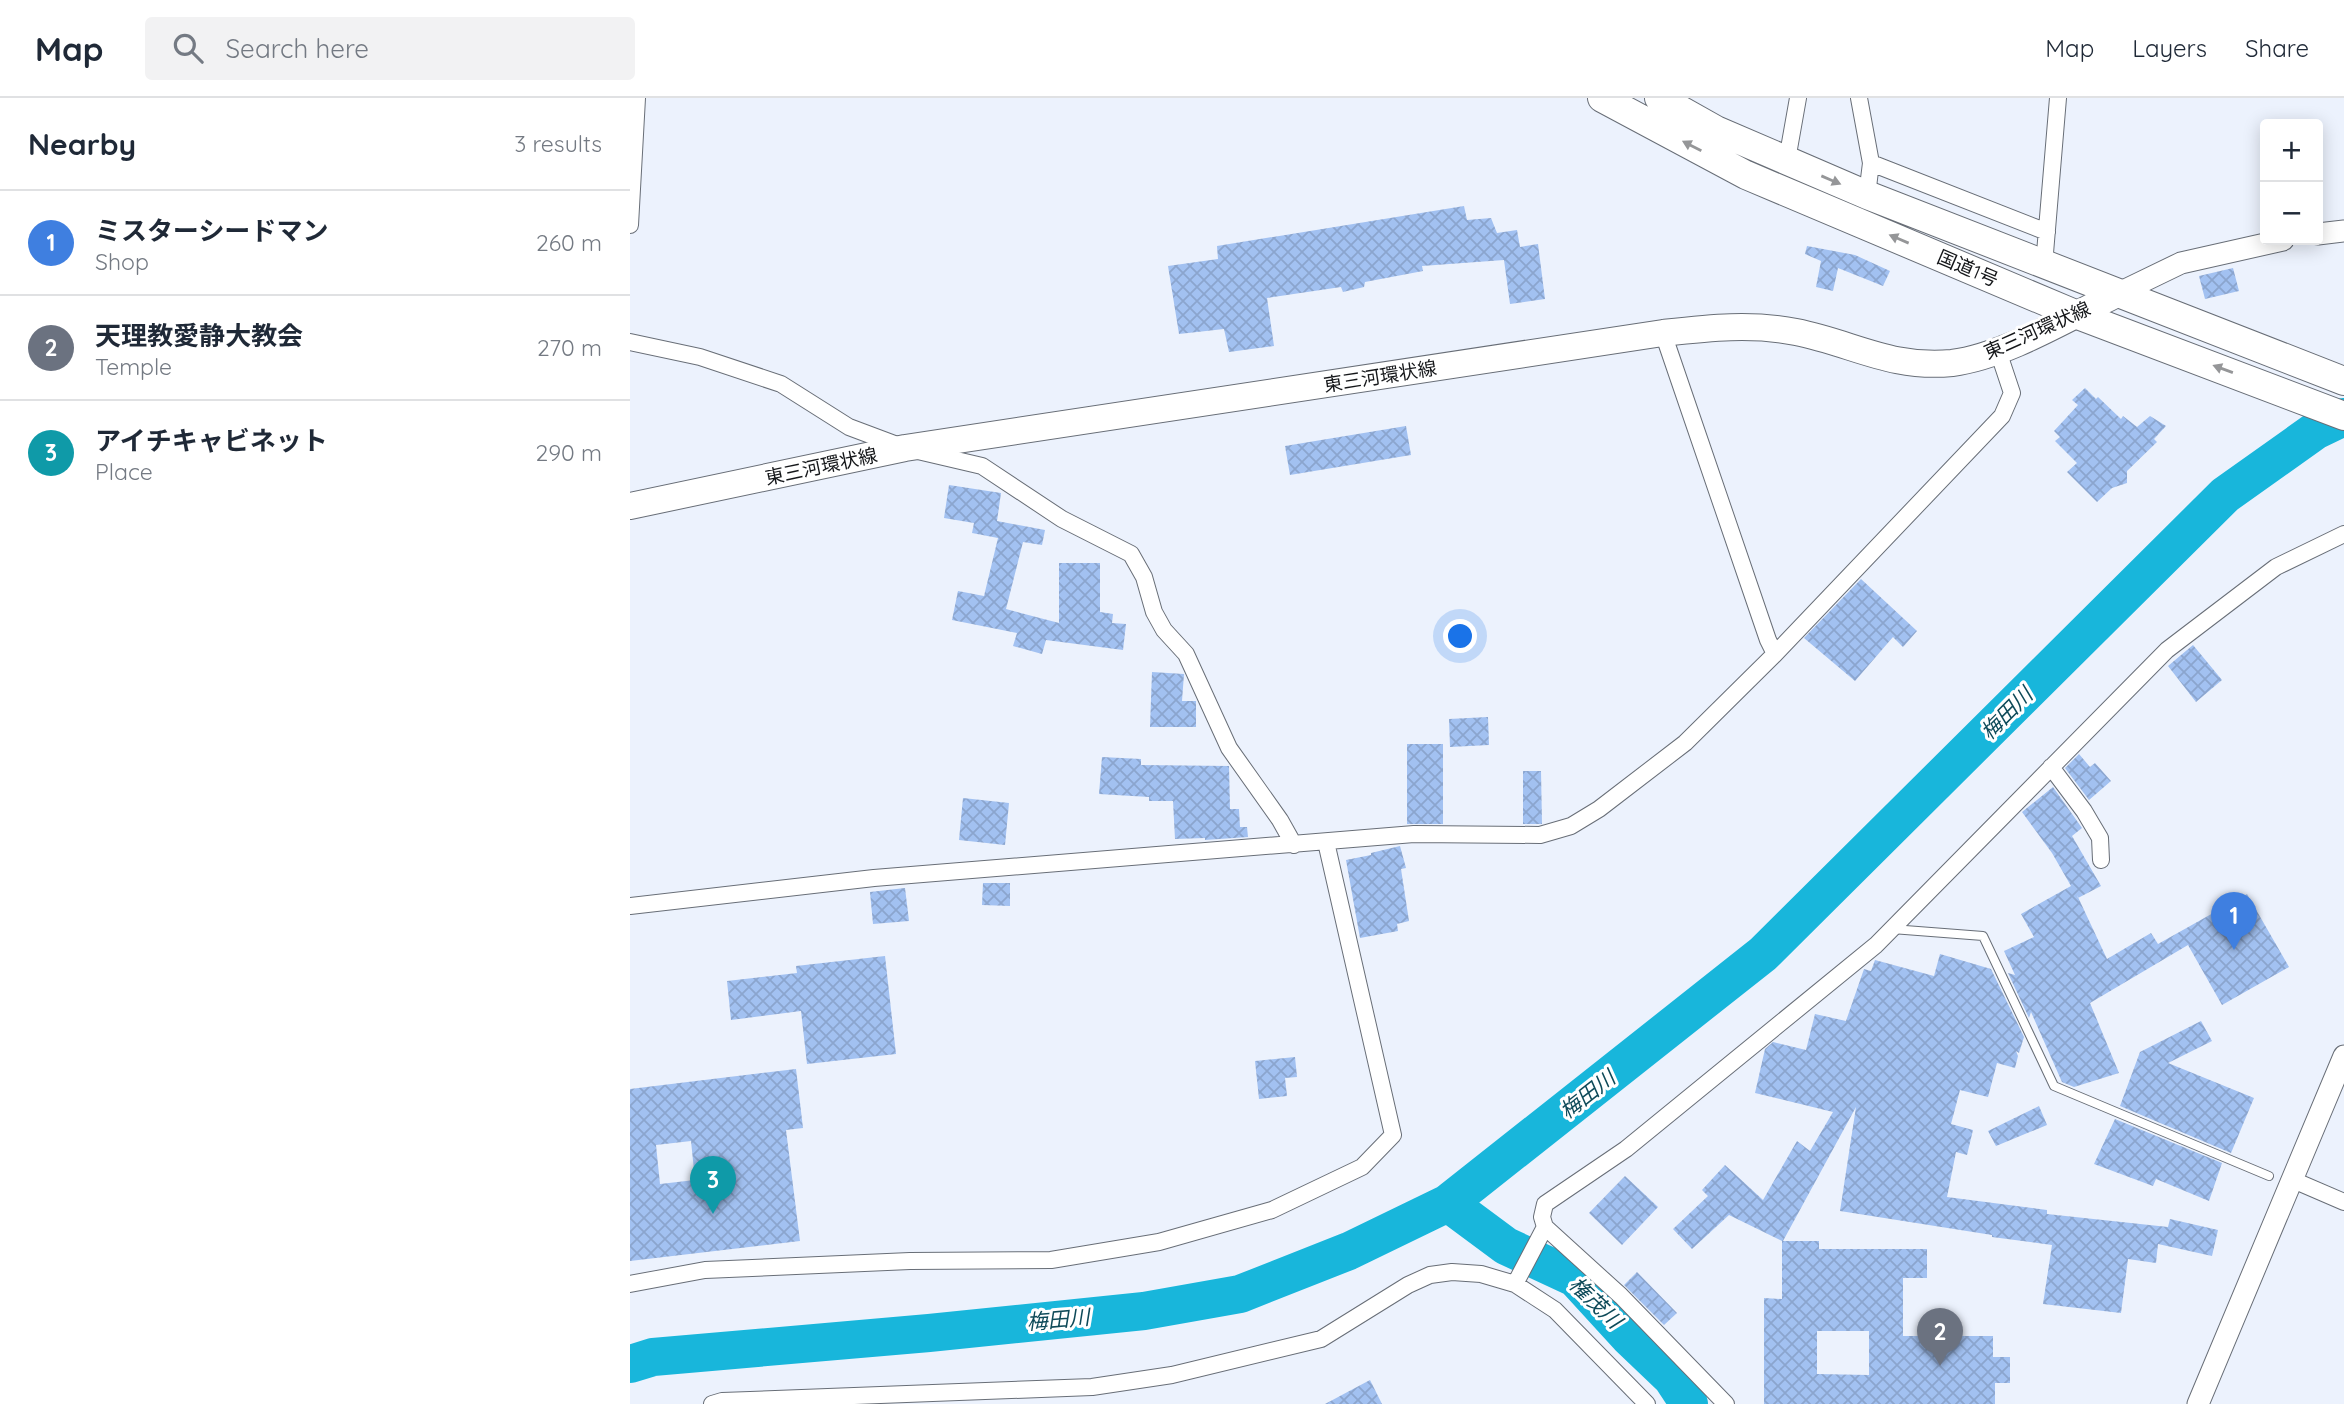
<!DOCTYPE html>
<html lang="en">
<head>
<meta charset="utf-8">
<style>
  body { margin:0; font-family:Quicksand,"Noto Sans JP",sans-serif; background:#f2f2f3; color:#1f2937 }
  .controls { position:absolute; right:21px; top:21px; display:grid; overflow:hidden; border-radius:7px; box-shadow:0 4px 18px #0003 }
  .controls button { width:63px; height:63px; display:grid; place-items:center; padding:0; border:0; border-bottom:2px solid #e0e1e3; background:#fff; color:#1f2937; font:35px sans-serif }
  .you { position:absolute; left:831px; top:539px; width:24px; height:24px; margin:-18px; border:5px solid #fff; border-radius:50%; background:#1a73e8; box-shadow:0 0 0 10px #1a73e833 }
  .badge { display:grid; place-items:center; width:46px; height:46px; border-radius:50%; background:#4964d8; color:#fff; font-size:23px; font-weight:700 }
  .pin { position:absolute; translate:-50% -58px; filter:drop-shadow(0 2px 4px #0008) }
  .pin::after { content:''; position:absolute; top:37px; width:24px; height:21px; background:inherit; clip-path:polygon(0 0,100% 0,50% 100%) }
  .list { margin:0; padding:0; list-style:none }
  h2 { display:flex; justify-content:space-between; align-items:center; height:91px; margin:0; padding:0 28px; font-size:30px }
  h2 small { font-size:23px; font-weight:400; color:#747a83 }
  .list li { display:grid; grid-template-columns:46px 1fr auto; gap:21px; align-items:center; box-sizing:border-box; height:105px; padding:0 28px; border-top:2px solid #e0e1e3 }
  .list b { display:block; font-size:26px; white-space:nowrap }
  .list p { margin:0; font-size:23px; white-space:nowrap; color:#747a83 }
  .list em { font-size:23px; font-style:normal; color:#747a83 }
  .icon { flex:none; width:38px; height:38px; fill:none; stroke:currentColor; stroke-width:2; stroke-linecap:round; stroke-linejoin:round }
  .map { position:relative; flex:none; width:1714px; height:1306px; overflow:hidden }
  header { display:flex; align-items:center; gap:42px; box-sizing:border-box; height:98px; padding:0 35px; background:#fff; border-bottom:2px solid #e0e1e3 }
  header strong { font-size:33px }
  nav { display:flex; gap:38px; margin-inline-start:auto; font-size:24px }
  .search { width:490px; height:63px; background:#f2f2f3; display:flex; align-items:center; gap:18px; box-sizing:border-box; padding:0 24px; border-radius:7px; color:#747a83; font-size:26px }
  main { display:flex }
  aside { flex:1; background:#fff }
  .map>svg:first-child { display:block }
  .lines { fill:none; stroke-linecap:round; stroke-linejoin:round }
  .river { stroke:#18b6db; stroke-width:38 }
  .building { fill:url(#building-cross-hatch); fill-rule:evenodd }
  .service-casing { stroke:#686e77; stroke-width:10 }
  .minor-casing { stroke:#686e77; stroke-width:18 }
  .tertiary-casing { stroke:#686e77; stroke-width:23 }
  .primary-casing { stroke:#686e77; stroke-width:28 }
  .trunk-casing { stroke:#686e77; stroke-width:30 }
  .service { stroke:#fff; stroke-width:8 }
  .minor { stroke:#fff; stroke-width:16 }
  .tertiary { stroke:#fff; stroke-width:21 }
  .primary { stroke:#fff; stroke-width:26 }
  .trunk { stroke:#fff; stroke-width:28 }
  .oneway { fill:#959698 }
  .labels { text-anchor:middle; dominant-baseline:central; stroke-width:6; stroke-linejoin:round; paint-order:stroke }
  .street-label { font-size:19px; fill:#141619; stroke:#fff }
  .water-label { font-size:21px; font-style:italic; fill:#0e4a59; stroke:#fff }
</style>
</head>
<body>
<header>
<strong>Map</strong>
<div class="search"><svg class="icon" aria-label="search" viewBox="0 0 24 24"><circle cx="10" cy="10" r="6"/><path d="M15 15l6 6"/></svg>Search here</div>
<nav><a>Map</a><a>Layers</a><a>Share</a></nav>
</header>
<main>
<aside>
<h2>Nearby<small>3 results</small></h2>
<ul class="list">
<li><span class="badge" style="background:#3f7fe0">1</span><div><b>ミスターシードマン</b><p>Shop</p></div><em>260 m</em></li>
<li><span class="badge" style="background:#6b7280">2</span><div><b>天理教愛静大教会</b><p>Temple</p></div><em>270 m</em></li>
<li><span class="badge" style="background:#0f9aa8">3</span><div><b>アイチキャビネット</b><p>Place</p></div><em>290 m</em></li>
</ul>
</aside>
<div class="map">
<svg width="1714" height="1306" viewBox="0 0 1714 1306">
  <defs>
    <pattern id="building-cross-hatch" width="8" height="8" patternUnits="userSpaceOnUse" patternTransform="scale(1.75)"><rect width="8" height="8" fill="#a2c1f1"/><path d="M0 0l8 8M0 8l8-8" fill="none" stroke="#8ba5ce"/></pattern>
  </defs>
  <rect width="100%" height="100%" fill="#ecf2fd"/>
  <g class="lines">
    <!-- river -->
    <path class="river" d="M 818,1105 L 876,1148 L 945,1180 L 999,1239 L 1042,1280 L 1059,1306
      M 0,1266 L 23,1259 L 299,1235 L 514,1213 L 610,1196 L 719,1153 L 818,1105 L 1133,856 L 1595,397 L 1685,333 L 1714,319"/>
  </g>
  <!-- building -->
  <path class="building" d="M 834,108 L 837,122 L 861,120 L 867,135 L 887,132 L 890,149 L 908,146 L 915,201 L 880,206 L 874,162 L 792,168 L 793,173 L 735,184 L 734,189 L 713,194 L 711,189 L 637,200 L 644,248 L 599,254 L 594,231 L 549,236 L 538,168 L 588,161 L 587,148 Z
    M 1177,148 L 1225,157 L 1260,173 L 1253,188 L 1208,170 L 1203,193 L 1186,189 L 1191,163 L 1175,156 Z
    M 1603,170 L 1609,193 L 1575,201 L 1569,178 Z
    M 1455,290 L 1466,301 L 1468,299 L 1491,321 L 1493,318 L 1507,329 L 1520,318 L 1536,328 L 1524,341 L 1527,344 L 1497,373 L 1497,385 L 1482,390 L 1467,404 L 1437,374 L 1447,365 L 1425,343 L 1430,339 L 1424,333 L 1448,307 L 1442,302 Z
    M 776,328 L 781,357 L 660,377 L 655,348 Z
    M 319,387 L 371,395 L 367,423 L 415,432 L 412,447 L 393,444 L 376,511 L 429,525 L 429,465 L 470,465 L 470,514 L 483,516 L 482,525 L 496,526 L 493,552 L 416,542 L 412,556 L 383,548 L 387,535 L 322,522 L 328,493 L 354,498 L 368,440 L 342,435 L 344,425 L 314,420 Z
    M 1231,481 L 1287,533 L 1273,549 L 1263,539 L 1225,583 L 1174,540 Z
    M 1563,547 L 1592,582 L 1566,604 L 1538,568 Z
    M 522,574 L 554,576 L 552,603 L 566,603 L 566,629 L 520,629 Z
    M 858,619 L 859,647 L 820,649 L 819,621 Z
    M 777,646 L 813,646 L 813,726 L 777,726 Z
    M 1449,656 L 1460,669 L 1465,665 L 1481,683 L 1459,702 L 1435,670 Z
    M 472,659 L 511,661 L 511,667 L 599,668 L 600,711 L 609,711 L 610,729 L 617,729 L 618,739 L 575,742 L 575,740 L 545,741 L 543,703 L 519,703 L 519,699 L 469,696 Z
    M 893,673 L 911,673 L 912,726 L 893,726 Z
    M 1423,689 L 1452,730 L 1442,738 L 1471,788 L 1448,800 L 1447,797 L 1477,861 L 1521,835 L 1528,846 L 1617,796 L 1659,869 L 1592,907 L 1558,847 L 1460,905 L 1489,975 L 1444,989 L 1432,984 L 1401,914 L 1399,920 L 1378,875 L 1385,877 L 1374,853 L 1404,839 L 1391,816 L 1441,788 L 1422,755 L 1392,714 Z
    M 333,700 L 379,705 L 375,747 L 329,742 Z
    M 770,748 L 776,770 L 771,771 L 779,823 L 767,826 L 768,833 L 730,840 L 716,762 L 741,757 L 741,755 Z
    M 353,785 L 380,785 L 380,808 L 352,807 Z
    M 275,790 L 279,823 L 243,826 L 240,794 Z
    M 1310,856 L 1361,871 L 1394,939 L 1389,955 L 1386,953 L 1388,958 L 1385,970 L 1367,965 L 1358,999 L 1330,992 L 1321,1026 L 1343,1032 L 1337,1057 L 1326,1054 L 1317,1099 L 1417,1112 L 1417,1116 L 1538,1129 L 1540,1121 L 1588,1132 L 1582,1158 L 1528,1146 L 1526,1165 L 1498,1161 L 1491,1215 L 1413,1206 L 1422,1147 L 1362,1139 L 1362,1137 L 1210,1113 L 1226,1009 L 1153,1143 L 1189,1143 L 1189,1151 L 1297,1151 L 1297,1180 L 1273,1180 L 1273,1238 L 1363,1238 L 1363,1259 L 1380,1259 L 1380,1285 L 1365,1285 L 1365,1306 L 1134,1306 L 1134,1200 L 1152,1201 L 1152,1143 L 1099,1117 L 1062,1151 L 1043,1131 L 1078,1098 L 1072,1092 L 1095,1067 L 1133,1102 L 1167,1043 L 1180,1053 L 1203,1014 L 1125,995 L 1135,951 L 1143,944 L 1176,952 L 1185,916 L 1216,923 L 1234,871 L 1241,873 L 1245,862 L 1304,878 ZM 1187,1233 L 1239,1233 L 1239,1277 L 1187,1276 Z
    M 255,858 L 266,956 L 177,966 L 171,913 L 101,922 L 97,883 L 167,875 L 166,868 Z
    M 1571,923 L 1582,943 L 1538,965 L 1624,1000 L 1601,1055 L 1490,1008 L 1510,954 Z
    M 665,959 L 667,979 L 655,980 L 657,998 L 629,1001 L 625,963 Z
    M 166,971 L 173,1030 L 156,1032 L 170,1143 L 0,1163 L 0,991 ZM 61,1043 L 65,1082 L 30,1086 L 26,1047 Z
    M 1409,1008 L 1417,1027 L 1366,1048 L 1358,1033 Z
    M 1485,1021 L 1592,1065 L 1579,1103 L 1526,1081 L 1523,1088 L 1464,1066 Z
    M 995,1078 L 1028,1109 L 992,1147 L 959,1115 Z
    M 1007,1174 L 1047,1215 L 1034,1227 L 994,1187 Z
    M 740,1282 L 752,1306 L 695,1306 Z"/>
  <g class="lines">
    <defs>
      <path id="service" d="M 1262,831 L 1353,838 L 1424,988 L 1639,1078"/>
      <path id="minor" d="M 1229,0 L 1241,65 L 1237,97
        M 1157,62 L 1168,0
        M 1241,65 L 1417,134
        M 0,127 L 7,0
        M 1414,167 L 1428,0
        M 1033,235 L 1138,542 L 1145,556
        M 0,244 L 70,259 L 151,286 L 219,329 L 275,350 L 352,368 L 432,421 L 501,456 L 514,479 L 524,514 L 534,532 L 556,556 L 599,650 L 650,722 L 664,747
        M 1421,669 L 1454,713 L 1470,740 L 1471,762
        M 0,808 L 244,780 L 784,736 L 910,737 L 941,728 L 969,711 L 1055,645 L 1145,556 L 1372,318 L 1382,295 L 1368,253
        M 1663,1082 L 1714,1104
        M 915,1129 L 991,1198 L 1096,1306
        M 0,1186 L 75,1172 L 280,1163 L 421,1162 L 529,1144 L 642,1112 L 732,1069 L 763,1037 L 696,744
        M 885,1186 L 925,1212 L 1017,1306
        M 82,1306 L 92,1303 L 462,1289 L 542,1277 L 691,1241 L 778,1187 L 800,1177 L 822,1174 L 851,1176 L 885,1186 L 915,1129 L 912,1119 L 915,1106 L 996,1051 L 1246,847 L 1537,552 L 1646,469 L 1714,436"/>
      <path id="tertiary" d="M 1688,136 L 1714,133
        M 1489,195 L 1551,165 L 1653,142
        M 1568,1306 L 1714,958"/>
      <path id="primary" d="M 0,408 L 275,350 L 1033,235 C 1078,230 1121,225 1166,234 C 1222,245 1261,271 1322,265 C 1376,258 1439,219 1489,195"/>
      <path id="trunk" d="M 972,0 L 1116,77 L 1445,216 L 1714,318
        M 1029,0 L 1086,32 L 1237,97 L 1714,283"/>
    </defs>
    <!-- service casing -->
    <use href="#service" class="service-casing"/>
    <!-- minor casing -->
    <use href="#minor" class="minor-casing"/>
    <!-- tertiary casing -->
    <use href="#tertiary" class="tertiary-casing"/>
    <!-- primary casing -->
    <use href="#primary" class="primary-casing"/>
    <!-- trunk casing -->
    <use href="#trunk" class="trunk-casing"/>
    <!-- service -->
    <use href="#service" class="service"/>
    <!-- minor -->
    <use href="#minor" class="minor"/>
    <!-- tertiary -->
    <use href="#tertiary" class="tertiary"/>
    <!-- primary -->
    <use href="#primary" class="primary"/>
    <!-- trunk -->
    <use href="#trunk" class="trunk"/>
  </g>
  <!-- one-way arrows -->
  <defs><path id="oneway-solid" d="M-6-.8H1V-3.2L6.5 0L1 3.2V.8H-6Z" transform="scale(1.75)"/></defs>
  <g class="oneway">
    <use href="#oneway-solid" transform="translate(1062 48) rotate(-153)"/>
    <use href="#oneway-solid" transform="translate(1201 82) rotate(23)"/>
    <use href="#oneway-solid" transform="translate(1269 141) rotate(-157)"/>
    <use href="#oneway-solid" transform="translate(1593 271) rotate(-160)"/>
  </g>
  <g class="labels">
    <!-- street labels -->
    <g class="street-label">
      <text transform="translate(1338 170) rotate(23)">国道1号</text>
      <text transform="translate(1407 232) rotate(-24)">東三河環状線</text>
      <text transform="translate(750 278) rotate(-9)">東三河環状線</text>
      <text transform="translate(191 368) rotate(-12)">東三河環状線</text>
    </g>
    <!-- water labels -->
    <g class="water-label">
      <text transform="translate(1376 615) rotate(-45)">梅田川</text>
      <text transform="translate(957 996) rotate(-38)">梅田川</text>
      <text transform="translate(966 1204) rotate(44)">権茂川</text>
      <text transform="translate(428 1221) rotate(-5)">梅田川</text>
    </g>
  </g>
</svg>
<div class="controls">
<button>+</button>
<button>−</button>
</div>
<div class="you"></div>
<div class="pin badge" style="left:1604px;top:852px;background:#3f7fe0">1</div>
<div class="pin badge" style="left:1310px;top:1268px;background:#6b7280">2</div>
<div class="pin badge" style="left:83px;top:1116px;background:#0f9aa8">3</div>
</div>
</main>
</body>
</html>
